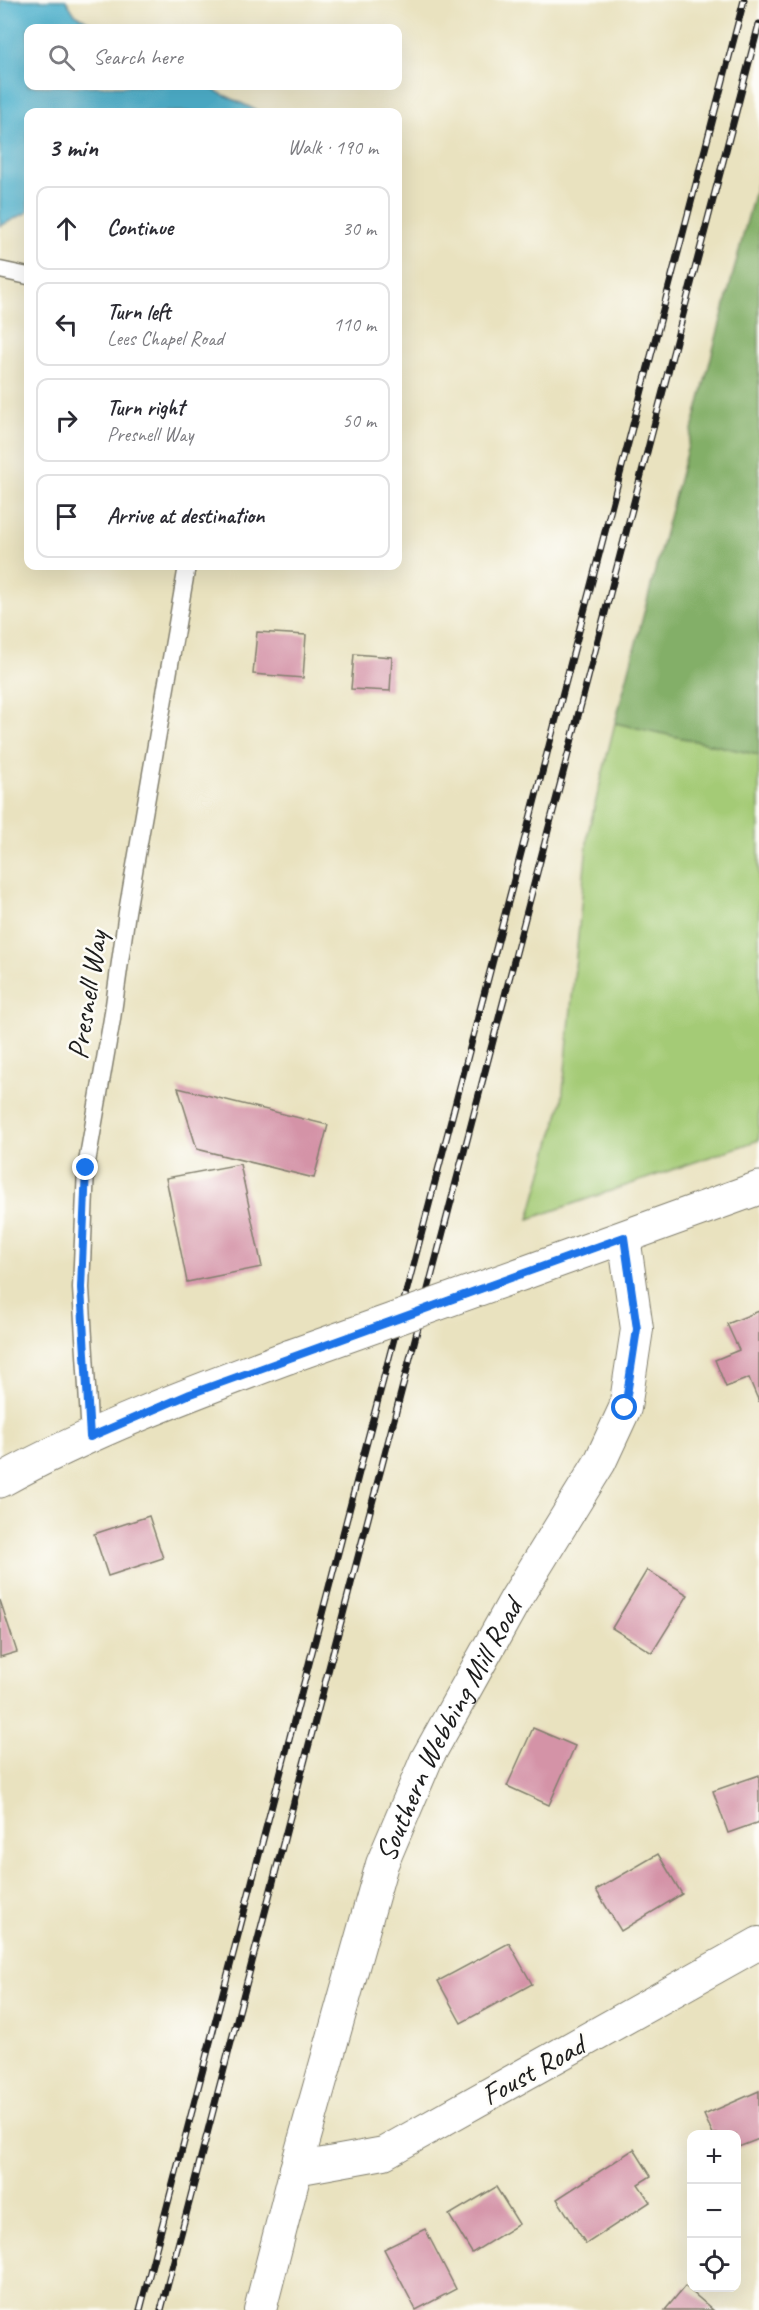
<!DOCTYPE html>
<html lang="en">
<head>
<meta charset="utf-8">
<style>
  body { margin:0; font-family:Caveat,sans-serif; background:#f7f7f7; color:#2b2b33 }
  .controls { position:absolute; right:18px; bottom:18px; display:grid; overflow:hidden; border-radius:12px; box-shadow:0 6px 24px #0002 }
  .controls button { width:54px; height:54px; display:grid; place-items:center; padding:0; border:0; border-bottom:2px solid #e1e1e2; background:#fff; color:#2b2b33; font:30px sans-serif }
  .stop { position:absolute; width:18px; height:18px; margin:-14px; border:4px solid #1a73e8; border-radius:50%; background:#fff }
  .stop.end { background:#1a73e8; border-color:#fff; box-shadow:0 2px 6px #0008 }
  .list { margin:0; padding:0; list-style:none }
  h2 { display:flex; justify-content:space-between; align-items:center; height:78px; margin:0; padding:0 24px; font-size:26px }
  h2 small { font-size:20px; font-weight:400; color:#7c7c81 }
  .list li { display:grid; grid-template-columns:39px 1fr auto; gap:18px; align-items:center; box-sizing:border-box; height:84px; margin:0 12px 12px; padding:0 12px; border:2px solid #e1e1e2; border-radius:12px }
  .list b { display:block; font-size:22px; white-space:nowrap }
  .list p { margin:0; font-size:20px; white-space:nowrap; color:#7c7c81 }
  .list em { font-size:20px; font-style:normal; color:#7c7c81 }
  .icon { flex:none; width:33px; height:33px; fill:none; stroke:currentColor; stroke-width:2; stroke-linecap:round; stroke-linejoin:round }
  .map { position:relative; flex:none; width:759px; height:2310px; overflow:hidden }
  .search { position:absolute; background:#fff; box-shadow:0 6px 24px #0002; left:24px; top:24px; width:378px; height:66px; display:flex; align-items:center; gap:15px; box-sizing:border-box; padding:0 21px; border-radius:12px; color:#7c7c81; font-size:22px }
  .panel { position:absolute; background:#fff; box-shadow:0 6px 24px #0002; left:24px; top:108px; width:378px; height:462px; border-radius:12px }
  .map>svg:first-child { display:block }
  .green { fill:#a4cb76; stroke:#607449; stroke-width:1.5 }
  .forest { fill:#83af67; stroke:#506642; stroke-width:1.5 }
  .water { fill:#4fb2ce; stroke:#366775; stroke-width:1.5 }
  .building { fill:#d493a7 }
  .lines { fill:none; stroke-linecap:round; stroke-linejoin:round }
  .lane-casing { stroke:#827f6e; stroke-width:19 }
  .street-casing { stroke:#827f6e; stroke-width:34 }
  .secondary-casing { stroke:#827f6e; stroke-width:35 }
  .lane { stroke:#fff; stroke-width:16 }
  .street { stroke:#fff; stroke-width:32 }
  .secondary { stroke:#fff; stroke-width:33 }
  .rail-casing { stroke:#1c1c1c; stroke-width:7 }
  .rail { stroke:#fdfcf7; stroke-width:4.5; stroke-dasharray:14; stroke-linecap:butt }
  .secondary-bridge-casing { stroke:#827f6e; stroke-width:35; stroke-linecap:butt }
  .secondary-bridge { stroke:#fff; stroke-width:33 }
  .route { stroke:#1a73e8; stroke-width:8 }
  .labels { text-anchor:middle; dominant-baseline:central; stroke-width:5; stroke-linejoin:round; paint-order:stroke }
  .street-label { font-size:30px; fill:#1c1c1c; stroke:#fdfcf7 }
</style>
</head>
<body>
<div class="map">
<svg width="759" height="2310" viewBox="0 0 759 2310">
  <rect width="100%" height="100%" fill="#fdfcf7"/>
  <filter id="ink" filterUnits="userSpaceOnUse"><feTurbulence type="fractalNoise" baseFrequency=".0167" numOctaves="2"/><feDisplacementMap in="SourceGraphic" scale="12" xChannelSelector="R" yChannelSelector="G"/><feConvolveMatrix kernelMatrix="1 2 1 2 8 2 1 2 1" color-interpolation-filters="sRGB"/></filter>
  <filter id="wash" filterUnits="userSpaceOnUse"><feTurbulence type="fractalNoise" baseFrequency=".008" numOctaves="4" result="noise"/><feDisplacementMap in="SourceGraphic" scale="24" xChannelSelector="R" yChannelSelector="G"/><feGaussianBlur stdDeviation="1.35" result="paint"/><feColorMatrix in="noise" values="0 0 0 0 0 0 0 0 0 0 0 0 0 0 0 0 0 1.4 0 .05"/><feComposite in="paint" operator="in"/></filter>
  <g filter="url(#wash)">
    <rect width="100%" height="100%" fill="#e9e2bf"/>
    <!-- green -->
    <path class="green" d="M 615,723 L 759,755 L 759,1140 L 529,1219 L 562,1101 L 588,833 Z"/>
    <!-- forest -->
    <path class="forest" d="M 759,175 L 759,755 L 615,723 Z"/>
    <!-- water -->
    <path class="water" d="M 0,0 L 66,0 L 74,13 L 99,28 L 28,28 L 28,86 L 205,86 L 260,112 L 28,112 L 28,212 L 0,226 Z"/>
    <g id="blocks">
      <!-- building -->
      <path class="building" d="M 257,632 L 306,635 L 303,678 L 253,674 Z
        M 354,654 L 392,657 L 390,691 L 351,689 Z
        M 178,1088 L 328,1125 L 314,1178 L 197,1149 Z
        M 240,1164 L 262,1267 L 187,1282 L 166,1178 Z
        M 759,1311 L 759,1402 L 749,1378 L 726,1387 L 715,1360 L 739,1350 L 727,1324 Z
        M 149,1516 L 163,1558 L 108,1576 L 94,1534 Z
        M 647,1570 L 688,1595 L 652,1653 L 612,1628 Z
        M 0,1600 L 17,1652 L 0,1657 Z
        M 533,1728 L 575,1746 L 549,1805 L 507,1786 Z
        M 759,1775 L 759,1822 L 728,1833 L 713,1791 Z
        M 658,1854 L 682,1894 L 621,1931 L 596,1890 Z
        M 509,1943 L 532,1984 L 461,2023 L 438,1981 Z
        M 759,2091 L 759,2139 L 736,2148 L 736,2134 L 713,2134 L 704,2115 Z
        M 634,2149 L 651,2176 L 638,2184 L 650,2202 L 586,2244 L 557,2199 Z
        M 496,2187 L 519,2224 L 472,2253 L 449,2215 Z
        M 425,2229 L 456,2289 L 416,2310 L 384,2249 Z
        M 685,2286 L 713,2310 L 665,2310 Z"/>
    </g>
  </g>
  <g filter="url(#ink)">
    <use href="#blocks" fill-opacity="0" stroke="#827f6e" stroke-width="1.5"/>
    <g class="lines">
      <defs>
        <path id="lane" d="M 0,270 L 28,276
          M 90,1437 L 81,1288 L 86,1168 L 112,1019 L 127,912 L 187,566"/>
        <g id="street">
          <path d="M 296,2169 L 384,2153 L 759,1943"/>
          <path id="s1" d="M 260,2310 L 296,2169 L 382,1864 L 426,1760 L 515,1600 L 600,1462 L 625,1408 L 637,1329 L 624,1237"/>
        </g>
        <path id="secondary" d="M 524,1273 L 759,1188
          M 0,1481 C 92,1430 192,1393 291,1356"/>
      </defs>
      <!-- lane casing -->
      <use href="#lane" class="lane-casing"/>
      <!-- street casing -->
      <use href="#street" class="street-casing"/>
      <!-- secondary casing -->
      <use href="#secondary" class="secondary-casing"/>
      <!-- lane -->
      <use href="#lane" class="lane"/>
      <!-- street -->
      <use href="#street" class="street"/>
      <!-- secondary -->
      <use href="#secondary" class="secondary"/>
      <defs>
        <path id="rail" d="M 140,2310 L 744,0
          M 161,2310 L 759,24"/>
      </defs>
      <!-- rail casing -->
      <use href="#rail" class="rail-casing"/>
      <!-- rail -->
      <use href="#rail" class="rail"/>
      <defs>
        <path id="secondary-bridge" d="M 291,1356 L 524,1273"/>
      </defs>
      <!-- secondary-bridge casing -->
      <use href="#secondary-bridge" class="secondary-bridge-casing"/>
      <!-- secondary-bridge -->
      <use href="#secondary-bridge" class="secondary-bridge"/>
    </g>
  </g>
  <g class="lines" filter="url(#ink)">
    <!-- route -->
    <path class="route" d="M 86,1168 L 81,1288 L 90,1437 L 190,1394 L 624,1237 L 637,1329 L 625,1408"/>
  </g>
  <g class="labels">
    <!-- street labels -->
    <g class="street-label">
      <text transform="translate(87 995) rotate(-81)">Presnell Way</text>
      <text stroke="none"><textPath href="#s1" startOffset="612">Southern Webbing Mill Road</textPath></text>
      <text transform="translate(533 2070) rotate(-29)">Foust Road</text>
    </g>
  </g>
</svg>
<div class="controls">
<button>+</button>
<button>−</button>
<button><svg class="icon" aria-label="locate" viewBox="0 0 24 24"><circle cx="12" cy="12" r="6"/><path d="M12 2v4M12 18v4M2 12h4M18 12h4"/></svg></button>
</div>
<div class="stop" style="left:625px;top:1408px"></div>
<div class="stop end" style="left:86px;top:1168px"></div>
<div class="search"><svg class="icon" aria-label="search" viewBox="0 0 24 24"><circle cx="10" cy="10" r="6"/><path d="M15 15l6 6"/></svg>Search here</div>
<section class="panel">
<h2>3 min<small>Walk · 190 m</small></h2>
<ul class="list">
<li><svg class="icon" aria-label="ahead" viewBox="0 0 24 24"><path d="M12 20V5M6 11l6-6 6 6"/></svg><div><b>Continue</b></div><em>30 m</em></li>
<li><svg class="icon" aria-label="left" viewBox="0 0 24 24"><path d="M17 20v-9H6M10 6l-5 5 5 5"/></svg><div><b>Turn left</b><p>Lees Chapel Road</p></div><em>110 m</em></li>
<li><svg class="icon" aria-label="right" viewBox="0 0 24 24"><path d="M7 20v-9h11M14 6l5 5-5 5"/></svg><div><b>Turn right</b><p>Presnell Way</p></div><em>50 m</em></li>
<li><svg class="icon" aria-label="arrive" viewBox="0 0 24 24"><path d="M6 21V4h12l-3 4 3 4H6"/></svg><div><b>Arrive at destination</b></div></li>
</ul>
</section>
</div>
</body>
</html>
